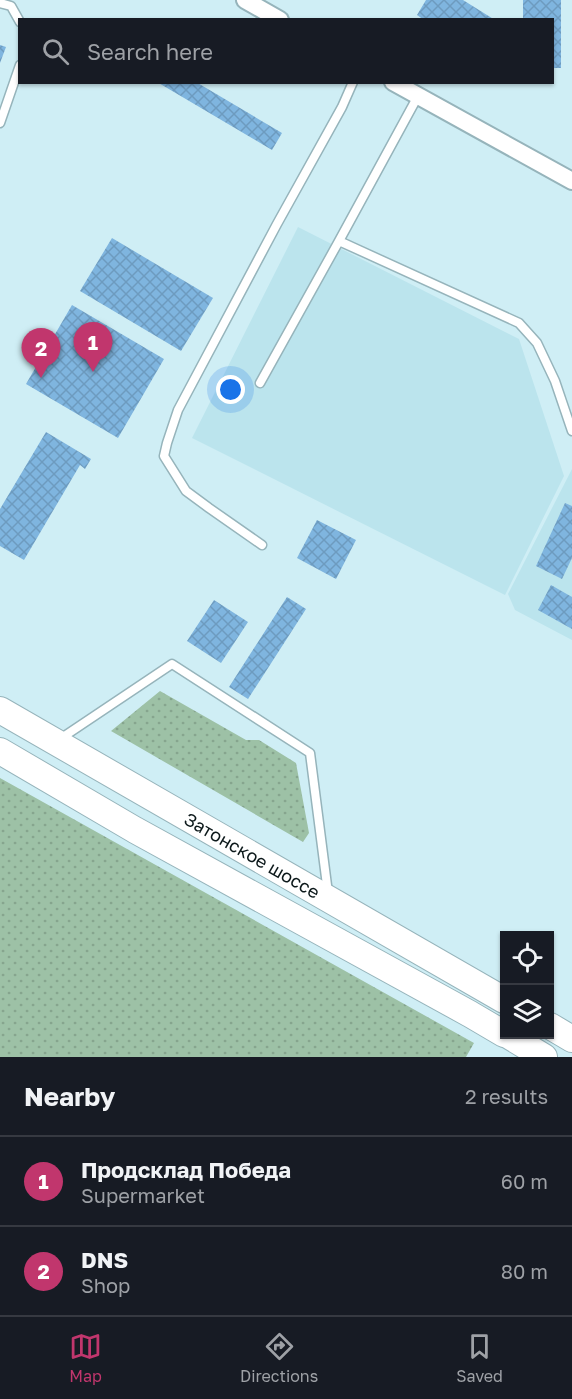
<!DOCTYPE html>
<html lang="en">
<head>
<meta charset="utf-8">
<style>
  body { margin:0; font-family:"Golos Text",sans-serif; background:#242831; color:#f1f3f6 }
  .controls { position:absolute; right:18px; bottom:18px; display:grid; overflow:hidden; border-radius:0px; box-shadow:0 2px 4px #0004 }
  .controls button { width:54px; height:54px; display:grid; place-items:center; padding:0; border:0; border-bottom:2px solid #363941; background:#171b24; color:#f1f3f6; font:30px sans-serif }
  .you { position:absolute; left:231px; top:390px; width:21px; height:21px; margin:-15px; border:4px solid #fff; border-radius:50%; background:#1a73e8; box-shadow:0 0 0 9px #1a73e833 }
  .badge { display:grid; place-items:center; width:39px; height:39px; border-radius:50%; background:#c1366d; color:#fff; font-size:20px; font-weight:700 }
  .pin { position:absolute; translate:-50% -50px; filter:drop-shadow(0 2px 3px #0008) }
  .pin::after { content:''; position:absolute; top:32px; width:21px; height:18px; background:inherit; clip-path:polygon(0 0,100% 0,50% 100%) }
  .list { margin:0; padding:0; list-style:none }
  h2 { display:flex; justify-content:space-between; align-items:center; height:78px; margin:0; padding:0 24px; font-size:26px }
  h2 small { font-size:20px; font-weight:400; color:#9ea1a6 }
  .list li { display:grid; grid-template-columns:39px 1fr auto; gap:18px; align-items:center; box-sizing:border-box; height:90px; padding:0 24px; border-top:2px solid #363941 }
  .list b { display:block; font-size:22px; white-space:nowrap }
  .list p { margin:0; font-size:20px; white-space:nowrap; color:#9ea1a6 }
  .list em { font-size:20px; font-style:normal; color:#9ea1a6 }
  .icon { flex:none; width:33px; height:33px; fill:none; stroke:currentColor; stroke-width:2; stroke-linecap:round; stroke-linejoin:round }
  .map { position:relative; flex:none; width:572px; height:1057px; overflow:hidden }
  .search { position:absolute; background:#171b24; box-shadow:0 2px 4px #0004; left:18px; right:18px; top:18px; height:66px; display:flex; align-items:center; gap:15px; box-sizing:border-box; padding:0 21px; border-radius:0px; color:#9ea1a6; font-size:22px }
  .sheet { height:258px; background:#171b24 }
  nav { display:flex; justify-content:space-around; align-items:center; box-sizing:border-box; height:84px; border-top:2px solid #363941; background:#171b24; font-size:16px; color:#9ea1a6 }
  nav a { display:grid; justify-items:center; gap:3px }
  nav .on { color:#c1366d }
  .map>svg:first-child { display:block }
  .built { fill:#bbe4ed }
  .green { fill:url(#green-dots) }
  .building { fill:url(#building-cross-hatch) }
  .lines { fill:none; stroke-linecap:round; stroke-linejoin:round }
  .lane-casing { stroke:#96b4bb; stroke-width:11 }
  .street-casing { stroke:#96b4bb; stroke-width:20 }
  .primary-casing { stroke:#96b4bb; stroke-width:28 }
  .lane { stroke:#fff; stroke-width:8 }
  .street { stroke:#fff; stroke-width:16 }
  .primary { stroke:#fff; stroke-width:26 }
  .labels { text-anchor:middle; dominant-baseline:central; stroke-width:4.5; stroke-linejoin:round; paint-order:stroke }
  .street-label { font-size:18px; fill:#0c181a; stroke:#e6f9fd }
</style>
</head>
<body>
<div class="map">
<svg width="572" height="1057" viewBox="0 0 572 1057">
  <defs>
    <pattern id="green-dots" width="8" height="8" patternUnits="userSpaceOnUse" patternTransform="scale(1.5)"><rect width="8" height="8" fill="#9dc1a6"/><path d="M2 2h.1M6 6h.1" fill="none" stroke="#86a58e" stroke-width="1.8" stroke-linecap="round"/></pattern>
    <pattern id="building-cross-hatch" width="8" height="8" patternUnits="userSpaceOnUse" patternTransform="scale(1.5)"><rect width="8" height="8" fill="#7fb5df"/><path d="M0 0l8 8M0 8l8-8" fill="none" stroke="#6d9bbf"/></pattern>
  </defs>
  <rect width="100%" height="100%" fill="#cfeef5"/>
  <!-- built -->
  <path class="built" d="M 298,227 L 519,339 L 564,476 L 505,595 L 192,438 Z
    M 572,469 L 572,640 L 515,610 L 508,594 Z"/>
  <!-- green -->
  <path class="green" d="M 160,691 L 246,740 L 259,740 L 296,763 L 309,833 L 303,842 L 111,731 Z
    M 0,778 L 474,1043 L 466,1057 L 0,1057 Z"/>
  <!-- building -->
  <path class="building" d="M 426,0 L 463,0 L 495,20 L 424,20 L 417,15 Z
    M 523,0 L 561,0 L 561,68 L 552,68 L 552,20 L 523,20 Z
    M 0,45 L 6,47 L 0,63 Z
    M 157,82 L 196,82 L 282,133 L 272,150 Z
    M 112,238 L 213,298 L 181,351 L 80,291 Z
    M 72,305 L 164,359 L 118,438 L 26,384 Z
    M 46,432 L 91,459 L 85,469 L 80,465 L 24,560 L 0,546 L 0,509 Z
    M 565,503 L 572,506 L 572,558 L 562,579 L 536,566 Z
    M 317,520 L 356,540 L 336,579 L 297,558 Z
    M 551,585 L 572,597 L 572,629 L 538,610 Z
    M 287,597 L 306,609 L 248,699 L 229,687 Z
    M 214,600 L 248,622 L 221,663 L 187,641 Z"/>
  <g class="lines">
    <defs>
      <path id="lane" d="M 0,3 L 11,6 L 20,22
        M 418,96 L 339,241 L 519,323 L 537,343 L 555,381 L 572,431
        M 0,123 L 20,65
        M 260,383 L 339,241
        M 262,545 L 209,508 L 186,491 L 164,456 L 167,443 L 178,410 L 277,224 L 342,107 L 353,82
        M 60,739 L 172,664 L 310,753 L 328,893"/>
      <path id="street" d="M 245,0 L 280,20
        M 393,82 L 572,181"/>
      <g id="primary">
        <path id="s1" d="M 0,710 L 504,1000"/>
        <path d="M 0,751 L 135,830 L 470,1014 L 504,1034"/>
        <path d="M 550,1026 L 572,1039"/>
        <path d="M 506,1034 L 544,1057"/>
      </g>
    </defs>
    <!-- lane casing -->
    <use href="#lane" class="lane-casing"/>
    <!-- street casing -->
    <use href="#street" class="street-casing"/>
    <!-- primary casing -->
    <use href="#primary" class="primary-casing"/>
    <!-- lane -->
    <use href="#lane" class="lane"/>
    <!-- street -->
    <use href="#street" class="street"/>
    <!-- primary -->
    <use href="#primary" class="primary"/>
  </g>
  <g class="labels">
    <!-- street labels -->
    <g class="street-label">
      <text stroke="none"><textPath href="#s1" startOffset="291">Затонское шоссе</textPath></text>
    </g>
  </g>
</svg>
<div class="controls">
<button><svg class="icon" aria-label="locate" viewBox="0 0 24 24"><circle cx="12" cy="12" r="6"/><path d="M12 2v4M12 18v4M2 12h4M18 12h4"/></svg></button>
<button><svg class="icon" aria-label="layers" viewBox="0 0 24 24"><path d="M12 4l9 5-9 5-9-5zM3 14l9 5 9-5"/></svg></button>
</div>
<div class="you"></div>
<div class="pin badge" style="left:93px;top:372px">1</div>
<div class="pin badge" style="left:41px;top:378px">2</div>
<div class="search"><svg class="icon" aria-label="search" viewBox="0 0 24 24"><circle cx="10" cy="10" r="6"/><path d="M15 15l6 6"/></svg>Search here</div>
</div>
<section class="sheet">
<h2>Nearby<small>2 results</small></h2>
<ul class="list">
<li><span class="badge">1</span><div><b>Продсклад Победа</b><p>Supermarket</p></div><em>60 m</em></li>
<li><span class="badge">2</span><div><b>DNS</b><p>Shop</p></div><em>80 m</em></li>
</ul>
</section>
<nav>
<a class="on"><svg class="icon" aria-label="map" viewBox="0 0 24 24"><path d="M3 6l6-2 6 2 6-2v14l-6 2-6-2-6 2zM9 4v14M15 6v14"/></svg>Map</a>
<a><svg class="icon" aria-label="directions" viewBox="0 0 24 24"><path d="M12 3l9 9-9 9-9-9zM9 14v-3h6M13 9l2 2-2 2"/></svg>Directions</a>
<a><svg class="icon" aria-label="saved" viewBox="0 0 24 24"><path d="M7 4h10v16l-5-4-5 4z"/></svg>Saved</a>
</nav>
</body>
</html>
